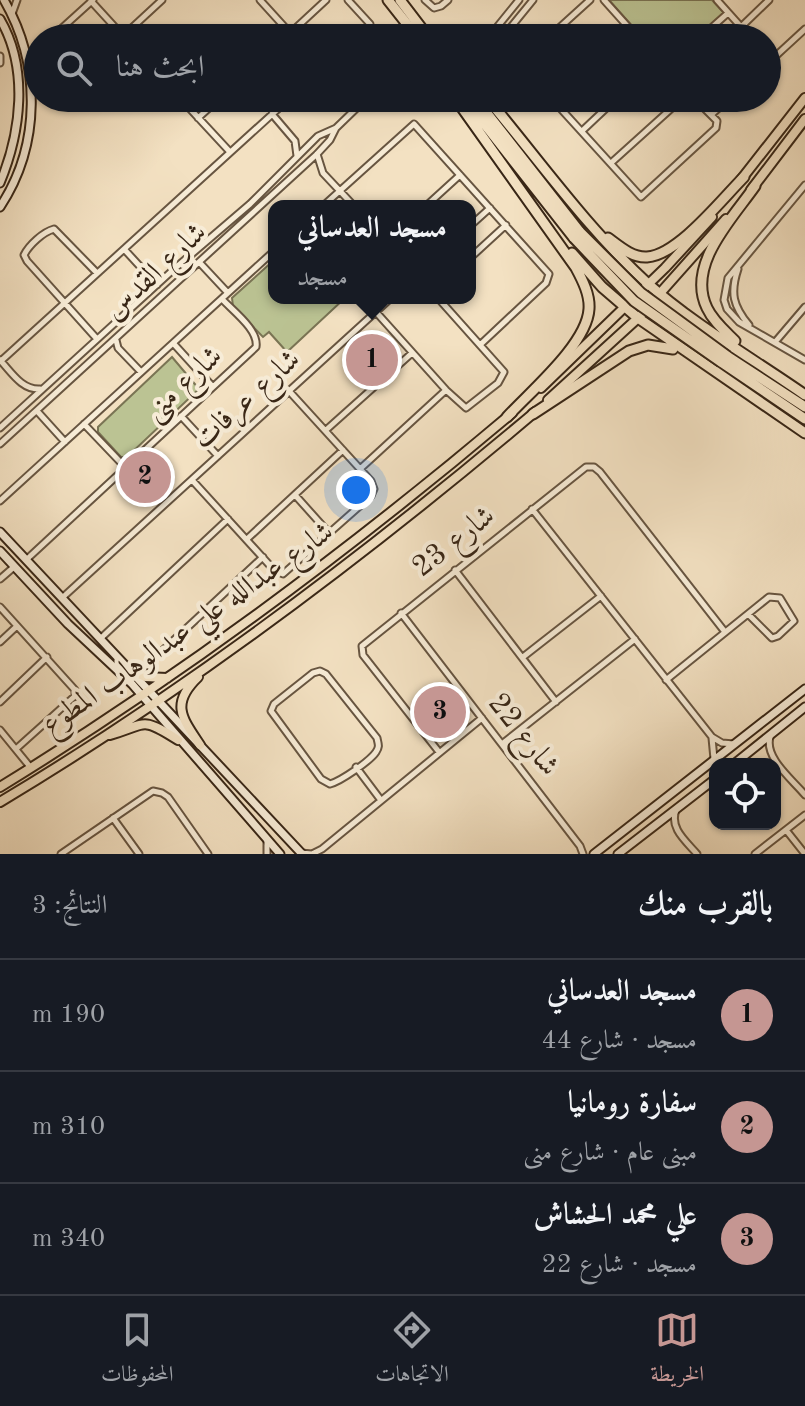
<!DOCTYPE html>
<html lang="ar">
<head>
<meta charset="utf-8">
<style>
  body { margin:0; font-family:"Old Standard TT",Amiri,serif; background:#242831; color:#f1f3f6; direction:rtl }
  .controls { position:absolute; right:24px; bottom:24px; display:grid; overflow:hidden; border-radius:16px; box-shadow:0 2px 6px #0004 }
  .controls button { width:72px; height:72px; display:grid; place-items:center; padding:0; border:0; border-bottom:2px solid #363941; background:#171b24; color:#f1f3f6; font:40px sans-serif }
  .you { position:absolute; left:356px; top:490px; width:28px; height:28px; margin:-20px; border:6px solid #fff; border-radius:50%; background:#1a73e8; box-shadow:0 0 0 12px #1a73e833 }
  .badge { display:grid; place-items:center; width:52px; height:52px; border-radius:50%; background:#c59692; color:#111; font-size:26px; font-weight:700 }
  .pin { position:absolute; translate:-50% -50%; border:4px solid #fff; box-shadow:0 2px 8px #0006 }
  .popup { position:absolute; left:268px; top:200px; width:208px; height:104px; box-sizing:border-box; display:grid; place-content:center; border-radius:16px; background:#171b24; filter:drop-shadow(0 2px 6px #0005); font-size:26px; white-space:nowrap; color:#9ea1a6 }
  .popup b { font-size:30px; color:#f1f3f6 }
  .popup::after { content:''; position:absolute; left:50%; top:100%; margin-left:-16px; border:16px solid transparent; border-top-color:#171b24 }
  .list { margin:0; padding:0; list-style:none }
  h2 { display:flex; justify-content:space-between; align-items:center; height:104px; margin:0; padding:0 32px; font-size:34px }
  h2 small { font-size:26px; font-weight:400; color:#9ea1a6 }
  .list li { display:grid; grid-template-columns:52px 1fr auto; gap:24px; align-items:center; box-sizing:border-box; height:112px; padding:0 32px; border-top:2px solid #363941 }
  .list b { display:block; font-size:30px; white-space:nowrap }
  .list p { margin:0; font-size:26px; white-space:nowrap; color:#9ea1a6 }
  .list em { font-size:26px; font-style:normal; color:#9ea1a6 }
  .icon { flex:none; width:44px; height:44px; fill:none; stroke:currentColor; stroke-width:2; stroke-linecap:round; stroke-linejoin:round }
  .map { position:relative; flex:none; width:805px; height:854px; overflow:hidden; direction:ltr }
  .search { position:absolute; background:#171b24; box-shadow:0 2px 6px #0004; left:24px; right:24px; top:24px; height:88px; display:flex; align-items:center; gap:20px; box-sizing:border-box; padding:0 28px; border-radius:44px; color:#9ea1a6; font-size:30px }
  .sheet { height:440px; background:#171b24 }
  nav { display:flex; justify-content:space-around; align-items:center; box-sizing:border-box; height:112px; border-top:2px solid #363941; background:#171b24; font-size:22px; color:#9ea1a6 }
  nav a { display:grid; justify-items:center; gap:4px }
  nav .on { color:#c59692 }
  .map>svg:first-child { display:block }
  .green { fill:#bbc393; stroke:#7a7454; stroke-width:2 }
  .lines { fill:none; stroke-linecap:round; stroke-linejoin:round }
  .minor-casing { stroke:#675541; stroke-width:9 }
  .secondary-casing { stroke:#382616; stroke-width:11 }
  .primary-casing { stroke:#382616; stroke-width:12 }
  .motorway-casing { stroke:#382616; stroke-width:13 }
  .minor { stroke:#f7ecd7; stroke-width:5 }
  .secondary { stroke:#f7ecd7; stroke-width:7 }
  .primary { stroke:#f3e1c2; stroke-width:8 }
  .motorway { stroke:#f3e1c2; stroke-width:9 }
  .motorway-bridge-casing { stroke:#382616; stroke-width:13; stroke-linecap:butt }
  .motorway-bridge { stroke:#f3e1c2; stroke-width:9 }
  .labels { text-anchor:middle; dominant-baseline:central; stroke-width:8; stroke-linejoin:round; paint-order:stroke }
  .street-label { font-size:30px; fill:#382616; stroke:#f7ecd7 }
</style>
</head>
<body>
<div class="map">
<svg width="805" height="854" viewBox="0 0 805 854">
  <rect width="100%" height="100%" fill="#f3e1c2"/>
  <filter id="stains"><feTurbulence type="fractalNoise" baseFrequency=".0025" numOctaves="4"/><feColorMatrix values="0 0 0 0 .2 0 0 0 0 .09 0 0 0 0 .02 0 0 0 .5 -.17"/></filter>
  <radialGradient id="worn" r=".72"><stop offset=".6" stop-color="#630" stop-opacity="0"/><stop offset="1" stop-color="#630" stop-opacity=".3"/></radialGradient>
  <!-- green -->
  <path class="green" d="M 609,0 L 712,0 L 724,13 L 698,38 L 643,38 Z
    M 274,260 L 274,298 L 345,298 L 287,352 L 269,332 L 263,337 L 233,306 L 232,298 Z
    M 172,357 L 199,389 L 127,457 L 121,457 L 98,432 L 98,427 Z"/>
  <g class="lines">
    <defs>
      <path id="minor" d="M 260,0 L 290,33
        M 348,0 L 370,24 L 355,38
        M 425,0 L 434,8 L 441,6 L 448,0
        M 604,0 L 638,38
        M 717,0 L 751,38
        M 91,1 L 123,36
        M 12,14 L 17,0
        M 741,27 L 769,0
        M 123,36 L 162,0
        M 51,38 L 93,0
        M 285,38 L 326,0
        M 493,38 L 493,32 L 519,0
        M 502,38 L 533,0
        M 548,38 L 590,0
        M 616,38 L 627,27
        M 700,38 L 728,13
        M 0,56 L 0,63
        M 767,64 L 805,29
        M 30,67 L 38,51
        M 180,98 L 230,152
        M 551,98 L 641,197 L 716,128 L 717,121 L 694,98
        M 272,114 L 295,141 L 297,156
        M 711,115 L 730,98
        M 198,118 L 220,98
        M 582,131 L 617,98
        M 317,154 L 323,173 L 354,206
        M 611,163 L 683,98
        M 805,185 L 728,278 L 724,300 L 727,309 L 739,322 L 805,360
        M 323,206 L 414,124 L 549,274 L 546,283 L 481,344
        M 426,206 L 460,175
        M 470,226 L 490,208
        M 124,249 L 157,285
        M 470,258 L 506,225
        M 200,263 L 228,293
        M 738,269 C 730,293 733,306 749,325
        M 97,273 L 54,229 C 43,232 29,245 24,255 L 27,261 L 97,339
        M 376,312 L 446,390 L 466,408 L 498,383 L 504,372 L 438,298
        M 116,340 L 118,348 L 141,372
        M 776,341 L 805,307
        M 173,343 L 213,387
        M 0,360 C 12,373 22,390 40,389
        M 1,361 L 290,98
        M 37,411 L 65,442
        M 181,416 L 218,456
        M 84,424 L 126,468
        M 0,428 L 173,270 L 250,204 L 318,136 L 336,128 L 367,98
        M 326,430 L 412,353
        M 0,444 L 317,154 L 330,140 L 336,128
        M 360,469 L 446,390
        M 192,480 L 274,570 L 283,574 L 371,496 L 374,489 L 371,481 L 289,391
        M 295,495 L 329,533
        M 0,501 L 274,251
        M 532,509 L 712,737 L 722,743 L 734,744
        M 247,539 L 343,450
        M 26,560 L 256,347 C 259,330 233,311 222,299
        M 455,570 L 556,702
        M 0,579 L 14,567
        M 62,598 L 391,298
        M 0,607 L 75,690 L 75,696 L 16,749
        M 401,613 L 580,846 L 583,854
        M 100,639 L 228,519
        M 0,642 L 17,626
        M 523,657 L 601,596
        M 146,666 L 263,557
        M 320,671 L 326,674 L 377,738 C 378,744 380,746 376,752 C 370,761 341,781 330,784 L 321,779 L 271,711 L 274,704 L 313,673 Z
        M 666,680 L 769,597 L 780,598 L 794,621 L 778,636 L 772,638 L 748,614
        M 0,702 L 47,657
        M 0,730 L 31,768
        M 770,737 C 764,758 793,780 805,795
        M 712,738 L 714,759
        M 502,744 L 635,639
        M 439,752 L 363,655 L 362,646 L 586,467 L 594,467 L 600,472 L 725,632
        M 356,767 L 380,799
        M 676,810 C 669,828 686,841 697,854
        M 113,818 L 139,854
        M 786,830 L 805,854
        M 301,853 L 312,854 L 322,849 L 482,718
        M 61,854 L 153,791 L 162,793 L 168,797 L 208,854
        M 267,854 L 267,840
        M 755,854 L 805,815"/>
      <path id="secondary" d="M 0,19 C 29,69 21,132 0,183
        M 0,207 C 41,145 41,64 4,0
        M 0,532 L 302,854
        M 0,551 L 68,624 L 132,684 L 280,854
        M 734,764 L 805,707
        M 594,854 L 805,689
        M 618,854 L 715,779"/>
      <path id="primary" d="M 740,181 L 805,98
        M 751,190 L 805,119
        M 541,388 L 665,268 L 712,217
        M 548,400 L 638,318 L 726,219
        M 128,669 L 145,677 L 167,678
        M 198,677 C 170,704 182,718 200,745
        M 110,735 C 147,724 141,716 178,740
        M 0,787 C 181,676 350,550 512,413
        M 0,802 C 189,689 367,554 535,412"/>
      <path id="motorway" d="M 388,0 L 418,38
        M 400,0 L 429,38
        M 455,98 L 576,268 C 583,281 590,295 589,309 C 587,344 531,391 507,417
        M 464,98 L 574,238
        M 475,98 L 580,232
        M 487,98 C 539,160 586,227 646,282 C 694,325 752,358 805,395
        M 608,238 C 619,246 632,258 647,257 C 678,255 722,199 744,177
        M 572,253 L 602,287 L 638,318 L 805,433
        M 735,341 C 725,331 713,321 707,308 C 686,265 732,219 755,186
        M 727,356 L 805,407
        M 721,362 L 805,419
        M 533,414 L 629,351 L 648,345 L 673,349"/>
    </defs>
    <!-- minor casing -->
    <use href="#minor" class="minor-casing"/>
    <!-- secondary casing -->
    <use href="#secondary" class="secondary-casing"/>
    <!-- primary casing -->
    <use href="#primary" class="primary-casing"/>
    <!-- motorway casing -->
    <use href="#motorway" class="motorway-casing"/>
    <!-- minor -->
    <use href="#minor" class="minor"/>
    <!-- secondary -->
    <use href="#secondary" class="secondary"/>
    <!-- primary -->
    <use href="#primary" class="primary"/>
    <!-- motorway -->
    <use href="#motorway" class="motorway"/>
    <defs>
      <path id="motorway-bridge" d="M 580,232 L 641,293 L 727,356
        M 574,238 L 634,301 L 721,362"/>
    </defs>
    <!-- motorway-bridge casing -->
    <use href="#motorway-bridge" class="motorway-bridge-casing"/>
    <!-- motorway-bridge -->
    <use href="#motorway-bridge" class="motorway-bridge"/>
  </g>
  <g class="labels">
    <!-- street labels -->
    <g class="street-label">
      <text transform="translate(156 272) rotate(-43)">شارع القدس</text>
      <text transform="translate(184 384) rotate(-43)">شارع منى</text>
      <text transform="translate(247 400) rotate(-42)">شارع عرفات</text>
      <text transform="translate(454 542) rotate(-38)">شارع 23</text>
      <text transform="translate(188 629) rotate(-35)">شارع عبدالله علي عبدالوهاب المطوع</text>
      <text transform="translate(523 735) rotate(52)">شارع 22</text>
    </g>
  </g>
  <rect width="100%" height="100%" filter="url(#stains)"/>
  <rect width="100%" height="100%" fill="url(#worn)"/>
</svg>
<div class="controls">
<button><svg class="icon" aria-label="locate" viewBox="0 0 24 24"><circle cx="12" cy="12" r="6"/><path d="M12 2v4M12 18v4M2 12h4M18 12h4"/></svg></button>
</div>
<div class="you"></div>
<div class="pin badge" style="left:372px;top:360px">1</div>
<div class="popup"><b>مسجد العدساني</b>مسجد</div>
<div class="pin badge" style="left:145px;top:477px">2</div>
<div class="pin badge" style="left:440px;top:712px">3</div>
<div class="search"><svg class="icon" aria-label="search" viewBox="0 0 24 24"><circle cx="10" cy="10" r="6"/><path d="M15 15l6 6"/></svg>ابحث هنا</div>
</div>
<section class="sheet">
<h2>بالقرب منك<small>النتائج: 3</small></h2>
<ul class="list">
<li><span class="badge">1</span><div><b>مسجد العدساني</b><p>مسجد · شارع 44</p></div><em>190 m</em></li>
<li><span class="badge">2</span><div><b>سفارة رومانيا</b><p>مبنى عام · شارع منى</p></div><em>310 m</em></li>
<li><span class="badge">3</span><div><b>علي محمد الحشاش</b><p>مسجد · شارع 22</p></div><em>340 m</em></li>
</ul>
</section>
<nav>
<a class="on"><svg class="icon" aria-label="map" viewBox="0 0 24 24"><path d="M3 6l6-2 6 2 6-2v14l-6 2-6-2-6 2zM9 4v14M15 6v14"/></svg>الخريطة</a>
<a><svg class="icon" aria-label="directions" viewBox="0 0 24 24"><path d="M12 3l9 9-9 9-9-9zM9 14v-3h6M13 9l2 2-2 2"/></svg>الاتجاهات</a>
<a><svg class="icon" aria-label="saved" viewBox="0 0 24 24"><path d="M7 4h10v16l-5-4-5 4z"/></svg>المحفوظات</a>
</nav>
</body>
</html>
